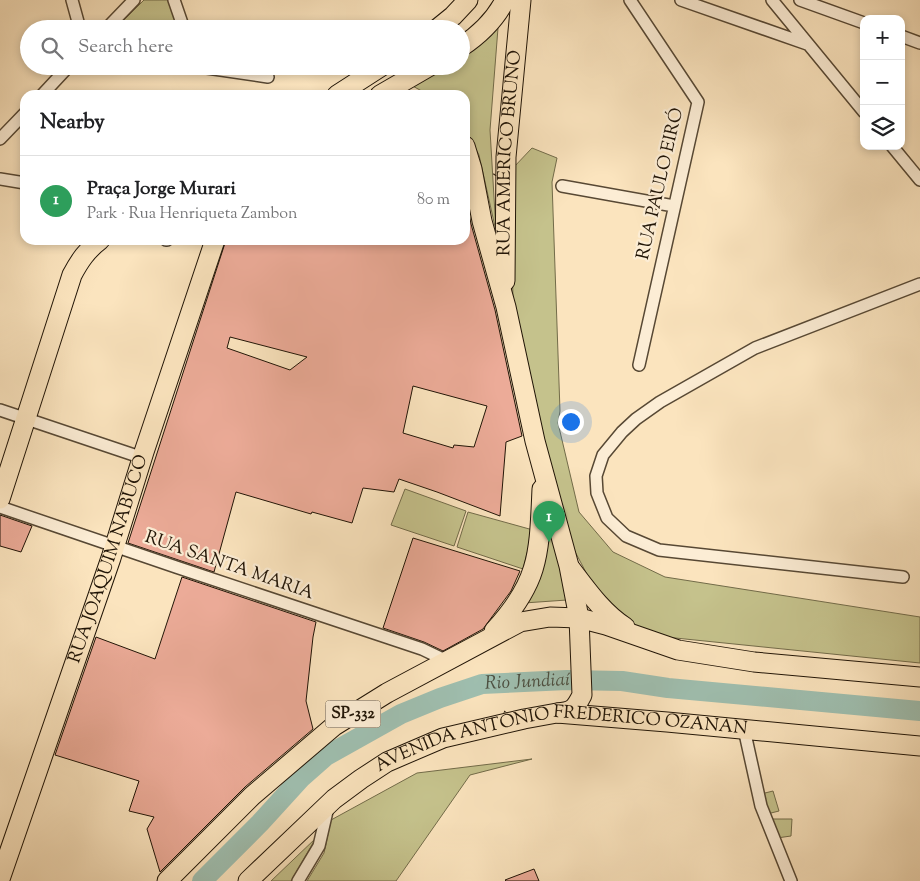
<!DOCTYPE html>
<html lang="en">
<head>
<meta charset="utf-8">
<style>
  body { margin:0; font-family:"Sorts Mill Goudy",serif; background:#f6f6f6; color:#202124 }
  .controls { position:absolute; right:15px; top:15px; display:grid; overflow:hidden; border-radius:10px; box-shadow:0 2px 8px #0003 }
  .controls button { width:45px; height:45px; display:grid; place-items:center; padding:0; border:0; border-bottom:1px solid #e0e0e0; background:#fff; color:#202124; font:25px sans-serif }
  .you { position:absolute; left:570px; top:421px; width:18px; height:18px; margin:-12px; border:4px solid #fff; border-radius:50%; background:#1a73e8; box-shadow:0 0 0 8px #1a73e833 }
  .badge { display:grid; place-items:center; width:32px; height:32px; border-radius:50%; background:#8f2418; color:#fff; font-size:16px; font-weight:700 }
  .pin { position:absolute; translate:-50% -41px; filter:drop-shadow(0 1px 2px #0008) }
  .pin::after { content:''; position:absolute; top:26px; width:18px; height:15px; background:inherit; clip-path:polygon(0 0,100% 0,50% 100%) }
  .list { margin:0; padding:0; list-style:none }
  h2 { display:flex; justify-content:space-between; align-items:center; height:65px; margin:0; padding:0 20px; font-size:21px }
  h2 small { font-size:16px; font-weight:400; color:#757577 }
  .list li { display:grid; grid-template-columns:32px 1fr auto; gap:15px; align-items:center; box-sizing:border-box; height:90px; padding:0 20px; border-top:1px solid #e0e0e0 }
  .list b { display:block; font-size:19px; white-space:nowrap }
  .list p { margin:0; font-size:16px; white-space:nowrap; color:#757577 }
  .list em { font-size:16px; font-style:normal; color:#757577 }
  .icon { flex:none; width:28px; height:28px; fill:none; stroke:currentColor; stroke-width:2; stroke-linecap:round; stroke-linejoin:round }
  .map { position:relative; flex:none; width:920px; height:881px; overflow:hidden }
  .search { position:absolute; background:#fff; box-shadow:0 2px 8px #0003; left:20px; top:20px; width:450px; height:55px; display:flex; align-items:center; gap:12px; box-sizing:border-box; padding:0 18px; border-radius:28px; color:#757577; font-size:19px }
  .panel { position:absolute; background:#fff; box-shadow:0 2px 8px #0003; left:20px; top:90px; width:450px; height:155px; border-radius:15px }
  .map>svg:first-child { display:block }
  .green { fill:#c5c28c; stroke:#726b49 }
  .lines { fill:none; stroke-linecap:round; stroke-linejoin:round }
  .river { stroke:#9fbfb0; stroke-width:20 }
  .building { fill:#ecab98; stroke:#201406; fill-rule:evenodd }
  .minor-casing { stroke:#574834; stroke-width:14 }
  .primary-casing { stroke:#201406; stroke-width:21 }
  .minor { stroke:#fcedd5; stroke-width:11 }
  .primary { stroke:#fbe4be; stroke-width:19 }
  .labels { text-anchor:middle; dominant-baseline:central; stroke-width:4.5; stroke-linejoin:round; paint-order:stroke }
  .shield { fill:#fcedd5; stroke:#625544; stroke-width:1 }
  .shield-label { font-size:16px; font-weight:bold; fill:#201406 }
  .street-label { font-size:18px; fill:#201406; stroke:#fcedd5 }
  .water-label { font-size:19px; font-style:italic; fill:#4c5042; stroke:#fcedd5 }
</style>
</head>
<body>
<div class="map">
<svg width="920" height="881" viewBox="0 0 920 881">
  <rect width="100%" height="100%" fill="#fbe4be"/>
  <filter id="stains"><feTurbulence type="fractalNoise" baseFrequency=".004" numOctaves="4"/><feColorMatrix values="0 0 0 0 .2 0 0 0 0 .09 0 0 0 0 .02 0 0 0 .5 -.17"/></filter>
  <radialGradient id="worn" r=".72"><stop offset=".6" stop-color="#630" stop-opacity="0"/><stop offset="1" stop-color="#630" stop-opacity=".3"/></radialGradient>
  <!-- green -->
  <path class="green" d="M 144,0 L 171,0 L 180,29 L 115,29 Z
    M 498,28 L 490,130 L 496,231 L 479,155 L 465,128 L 465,95 L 429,95 L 409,84 L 437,66 L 461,66 L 461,51 Z
    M 532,148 L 557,158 L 552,182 L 560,411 L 558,423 L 579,512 L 613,552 L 665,577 L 920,617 L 920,663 L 646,635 L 599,597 L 571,544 L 535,405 L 513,303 L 511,184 L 513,168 Z
    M 405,489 L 466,511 L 454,546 L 391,525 Z
    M 468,512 L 533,530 L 523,569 L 457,547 Z
    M 548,512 L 567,600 L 524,603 Z
    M 532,759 L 470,775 L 396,881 L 307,881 L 324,853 L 331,820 L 417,773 Z
    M 773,791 L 779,811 L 767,814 L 761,794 Z
    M 771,819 L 792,819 L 791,836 L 777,838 Z
    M 316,838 L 291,881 L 271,881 Z"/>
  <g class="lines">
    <!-- river -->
    <path class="river" id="s1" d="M 202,881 L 260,823 L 301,778 L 326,756 L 401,714 L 440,698 L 482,684 L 567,680 L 622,681 L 668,688 L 920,711"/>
  </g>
  <!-- building -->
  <path class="building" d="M 465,192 L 471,224 L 495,310 L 522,436 L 506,442 L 500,516 L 437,492 L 399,479 L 394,492 L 363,488 L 352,523 L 312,512 L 311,514 L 236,492 L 214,572 L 128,543 L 226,240 L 465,240 ZM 230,337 L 307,357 L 290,370 L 227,348 ZM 413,386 L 487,406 L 474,447 L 454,445 L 453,448 L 403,433 Z
    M 0,515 L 32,526 L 21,552 L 0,546 Z
    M 413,538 L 520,571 L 511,591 L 483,629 L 443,651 L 424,642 L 383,628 Z
    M 182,577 L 316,622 L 313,637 L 306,701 L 313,729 L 245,787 L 160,872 L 147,829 L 154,817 L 129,811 L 139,781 L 55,755 L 96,637 L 155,659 Z
    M 534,869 L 539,881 L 506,881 L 505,880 Z"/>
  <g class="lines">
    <defs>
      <path id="minor" d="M 72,0 L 80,29
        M 174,0 L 184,29
        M 630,0 L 698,102 L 639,365
        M 681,0 L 807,44
        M 772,0 L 864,112
        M 800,0 L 864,23
        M 106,29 L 134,0
        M 901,36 L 920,43
        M 193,66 L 268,77
        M 42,95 L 69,66
        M 0,139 L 25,113
        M 892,146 L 920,180
        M 0,179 L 25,183
        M 562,186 L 674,206
        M 166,240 L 167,240
        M 0,410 L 143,458
        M 0,507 L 176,567 L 422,649 L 447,661
        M 903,577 L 659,550 L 626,536 L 607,518 L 597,493 L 596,476 L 603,455 L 622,432 L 636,419 L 660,402 L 755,348 L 920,284
        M 744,729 L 761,806 L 791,881
        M 298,881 L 319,846 L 328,807"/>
      <g id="primary">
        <path d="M 437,29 L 453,16 L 468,0"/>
        <path d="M 461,47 C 479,35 495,20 505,0"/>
        <path d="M 337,95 L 382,66"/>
        <path d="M 380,95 L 430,66"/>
        <path d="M 465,146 L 472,169 L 482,221 L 506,307 L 535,441 L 569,566 L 579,618 L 582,695 C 575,709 573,711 558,713"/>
        <path id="s2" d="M 505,281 L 506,157 L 521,0"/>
        <path d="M 0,499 L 72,275 C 80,260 87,250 100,240"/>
        <path d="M 571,569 C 587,590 603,613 625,627"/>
        <path d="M 494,631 C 540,581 539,554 542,489"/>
        <path id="s3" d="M 0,879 L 111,558 L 144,452 L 215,240"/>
        <path d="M 167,881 L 252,796 L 334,726 L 387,693 L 520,622 L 550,617 L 579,618 L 606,625 L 678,650 L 754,662 L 920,677"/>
        <path id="s4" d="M 248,881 L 334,799 L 361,779 L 387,762 L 443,738 L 524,719 L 557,713 L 667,722 L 920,746"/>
      </g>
    </defs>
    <!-- minor casing -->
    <use href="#minor" class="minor-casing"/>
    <!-- primary casing -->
    <use href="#primary" class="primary-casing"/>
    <!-- minor -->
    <use href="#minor" class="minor"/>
    <!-- primary -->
    <use href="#primary" class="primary"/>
  </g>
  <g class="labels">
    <!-- shield labels -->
    <rect class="shield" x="325.5" y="700.5" width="55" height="27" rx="4"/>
    <g class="shield-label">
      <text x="353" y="714">SP-332</text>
    </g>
    <!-- street labels -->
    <g class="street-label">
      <text stroke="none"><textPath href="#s2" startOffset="128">RUA AMÉRICO BRUNO</textPath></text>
      <text transform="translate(661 184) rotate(-77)">RUA PAULO EIRÓ</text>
      <text stroke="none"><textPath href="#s3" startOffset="338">RUA JOAQUIM NABUCO</textPath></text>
      <text transform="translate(229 566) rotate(19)">RUA SANTA MARIA</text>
      <text stroke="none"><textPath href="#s4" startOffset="362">AVENIDA ANTÔNIO FREDERICO OZANAN</textPath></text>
    </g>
    <!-- water labels -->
    <g class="water-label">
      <text stroke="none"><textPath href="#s1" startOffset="394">Rio Jundiaí</textPath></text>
    </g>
  </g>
  <rect width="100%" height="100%" filter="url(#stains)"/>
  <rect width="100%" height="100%" fill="url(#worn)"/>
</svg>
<div class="controls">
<button>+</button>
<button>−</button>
<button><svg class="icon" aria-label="layers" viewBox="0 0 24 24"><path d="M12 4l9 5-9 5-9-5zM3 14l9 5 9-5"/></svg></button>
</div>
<div class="you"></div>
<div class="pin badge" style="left:549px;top:542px;background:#2e9e5b">1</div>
<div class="search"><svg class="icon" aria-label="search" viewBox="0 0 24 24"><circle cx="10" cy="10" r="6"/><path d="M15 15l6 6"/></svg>Search here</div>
<section class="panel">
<h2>Nearby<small></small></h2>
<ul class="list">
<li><span class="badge" style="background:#2e9e5b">1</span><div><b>Praça Jorge Murari</b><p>Park · Rua Henriqueta Zambon</p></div><em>80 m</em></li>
</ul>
</section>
</div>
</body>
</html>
